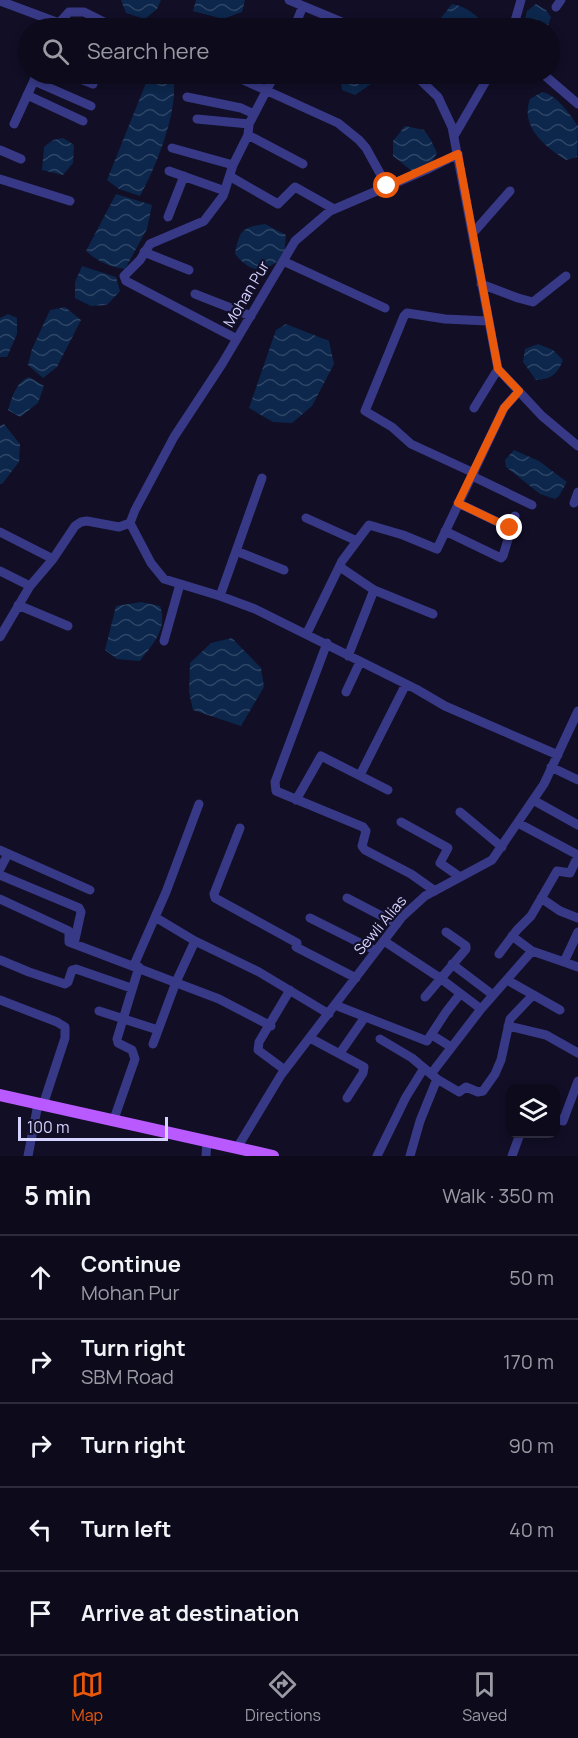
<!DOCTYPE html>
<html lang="en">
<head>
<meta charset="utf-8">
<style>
  body { margin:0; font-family:Manrope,sans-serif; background:#161325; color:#f1f3f6 }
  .controls { position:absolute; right:18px; bottom:18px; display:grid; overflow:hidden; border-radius:12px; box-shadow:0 3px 9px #0003 }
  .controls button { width:54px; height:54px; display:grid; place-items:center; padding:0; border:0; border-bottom:2px solid #2d2b3b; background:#0d0a1c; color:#f1f3f6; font:30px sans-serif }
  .scale { position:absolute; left:18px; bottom:15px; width:150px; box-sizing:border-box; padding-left:6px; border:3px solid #d5d3ff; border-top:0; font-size:16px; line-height:21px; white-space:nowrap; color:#d5d3ff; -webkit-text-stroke:4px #110e26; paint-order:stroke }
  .stop { position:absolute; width:18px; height:18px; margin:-14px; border:4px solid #ea580c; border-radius:50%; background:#fff }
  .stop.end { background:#ea580c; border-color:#fff; box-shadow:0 2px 6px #0008 }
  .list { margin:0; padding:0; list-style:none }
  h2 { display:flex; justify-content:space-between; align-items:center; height:78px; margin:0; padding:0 24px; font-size:26px }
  h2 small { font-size:20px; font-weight:400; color:#9a9aa3 }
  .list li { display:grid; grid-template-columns:39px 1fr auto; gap:18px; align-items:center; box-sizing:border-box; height:84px; padding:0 24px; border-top:2px solid #2d2b3b }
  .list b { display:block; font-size:22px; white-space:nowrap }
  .list p { margin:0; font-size:20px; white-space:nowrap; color:#9a9aa3 }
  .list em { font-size:20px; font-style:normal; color:#9a9aa3 }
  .icon { flex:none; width:33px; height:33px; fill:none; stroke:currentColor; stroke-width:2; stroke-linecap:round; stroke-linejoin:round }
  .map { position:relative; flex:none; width:578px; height:1156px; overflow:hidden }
  .search { position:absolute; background:#0d0a1c; box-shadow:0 3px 9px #0003; left:18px; right:18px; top:18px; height:66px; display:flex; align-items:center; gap:15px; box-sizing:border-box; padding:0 21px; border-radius:33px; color:#9a9aa3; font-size:22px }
  .sheet { height:498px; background:#0d0a1c }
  nav { display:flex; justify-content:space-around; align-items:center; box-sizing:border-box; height:84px; border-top:2px solid #2d2b3b; background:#0d0a1c; font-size:16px; color:#9a9aa3 }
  nav a { display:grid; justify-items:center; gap:3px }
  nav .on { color:#ea580c }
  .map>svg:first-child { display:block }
  .water { fill:url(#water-waves) }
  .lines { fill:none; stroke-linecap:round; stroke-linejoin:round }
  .minor { stroke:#373986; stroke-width:9 }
  .major { stroke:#b85aff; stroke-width:12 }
  .route { stroke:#ea580c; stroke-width:8 }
  .labels { text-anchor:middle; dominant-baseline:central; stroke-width:4.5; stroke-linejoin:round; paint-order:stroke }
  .street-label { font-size:15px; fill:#d5d3ff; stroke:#110e26 }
</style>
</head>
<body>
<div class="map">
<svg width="578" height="1156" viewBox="0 0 578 1156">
  <defs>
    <pattern id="water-waves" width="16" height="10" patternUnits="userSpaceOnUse" patternTransform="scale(1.5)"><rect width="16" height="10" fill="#0c274b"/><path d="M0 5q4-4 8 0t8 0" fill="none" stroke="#2e4566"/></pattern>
  </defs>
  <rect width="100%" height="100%" fill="#110e26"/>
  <!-- water -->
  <path class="water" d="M 121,0 L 161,0 L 157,9 L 145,19 L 126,13 Z
    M 196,0 L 245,0 L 242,12 L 223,19 L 193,11 Z
    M 452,4 C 468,7 476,15 487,27 L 486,28 L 445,28 L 440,19 Z
    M 536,4 L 546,10 L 551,17 L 547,28 L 523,28 L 527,11 Z
    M 341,74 L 378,74 L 374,82 L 355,95 L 342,90 L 340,77 Z
    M 158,78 L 174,84 C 176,117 156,167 140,196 L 119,189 L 107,180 L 146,83 Z
    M 542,92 C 557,95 569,113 578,126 L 577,157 L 566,160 C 544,146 520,127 530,99 Z
    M 405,126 L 424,130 L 431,140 L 437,153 L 430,166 L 412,171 L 393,156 L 393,141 Z
    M 63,138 L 74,145 L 73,163 L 63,175 L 42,170 L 44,147 L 53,140 Z
    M 116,194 L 152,205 L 147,229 L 125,269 C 110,267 97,261 86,251 Z
    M 265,224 L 286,235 L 284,256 C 265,273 252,275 235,254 C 239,231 242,227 265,224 Z
    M 82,266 L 116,277 L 120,291 L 107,305 L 91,306 L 75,298 L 75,282 Z
    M 65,307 L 81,320 L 57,367 L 43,378 L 28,365 L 32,349 L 50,310 Z
    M 8,314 L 17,318 L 17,334 L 7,357 L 0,357 L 0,318 Z
    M 286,324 L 329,341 L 334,364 L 312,406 L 292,423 L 273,422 L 249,408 L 276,330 Z
    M 538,344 L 553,350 L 563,360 C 557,375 551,379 536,380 L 523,362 L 525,349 Z
    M 29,377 L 44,386 L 38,403 L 20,417 L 8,410 C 12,397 16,382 29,377 Z
    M 4,424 L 20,444 L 19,462 L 2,484 L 0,484 L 0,426 Z
    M 514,450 L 539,461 L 567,482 L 559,496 L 555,499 L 540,494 L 506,467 L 505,460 Z
    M 141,602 L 160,606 C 168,629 153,644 140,661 L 117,659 L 105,650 L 116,606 Z
    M 232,638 L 261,668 L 264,687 L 241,726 L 193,710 L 189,692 L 190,663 L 211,643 Z"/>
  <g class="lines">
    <!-- minor -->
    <path class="minor" d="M 289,0 L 356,28
      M 0,1 L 59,23 L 69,12 L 84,12 L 116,28
      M 556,7 L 561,0
      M 294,28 L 303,6
      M 513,28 L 521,0
      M 68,74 L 93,84
      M 230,74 L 338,123 L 359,140 L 366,148 L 387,186
      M 414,74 L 438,97 L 452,127 L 498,369 L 542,416 L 578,446
      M 543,74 L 578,104
      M 34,81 L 91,106
      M 27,95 L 83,121
      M 187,97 L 241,108 L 254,114
      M 197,119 L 249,124 L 275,74
      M 14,124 L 37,74
      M 248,135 L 303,164
      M 454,136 L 490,74
      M 172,148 L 233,165
      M 0,150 L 21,159
      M 169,171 L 225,191
      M 231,177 L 278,204 L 295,187 L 334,209
      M 0,179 L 70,201
      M 168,217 L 184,176
      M 473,233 L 510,191
      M 144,252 L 189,270
      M 283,261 L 385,308
      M 481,284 L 518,298 L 533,302 L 566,276
      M 195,294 L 251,316
      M 237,339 L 126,281 L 124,276 L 140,260 L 150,244 L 204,221 L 223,196 L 233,165 L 248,135 L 249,124
      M 474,408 L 498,369
      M 474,473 L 411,444 L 392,427 L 365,411 L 404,316 L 407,313 L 445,319 L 488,321
      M 472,476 L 532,505
      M 458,503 L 510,528
      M 574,503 L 578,492
      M 306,518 L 357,541
      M 130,523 L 135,510 L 174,437 L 222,364 L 295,241 L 330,211 L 428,169 L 458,154
      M 130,523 L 151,563 L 164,579 L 220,596 L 255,609 L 416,689 L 445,706 L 558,755
      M 445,531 L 501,558 L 503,556 L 515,516
      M 0,532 L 53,559
      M 236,551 L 284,570
      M 340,567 L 374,590 L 433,614
      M 0,571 L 30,586
      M 220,596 L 262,478
      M 18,605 L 68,626
      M 307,633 L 342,561 L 369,525 L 403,535 L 437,549 L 504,408 L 519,391
      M 0,637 L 30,586 L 53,559 L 75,526 L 81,522 L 87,521 L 119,527 L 130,523
      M 164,641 L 180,584
      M 327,643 L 275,782 L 276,791 L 363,827 L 366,831 L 362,846 L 365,850 L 411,874 L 435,891
      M 348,656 L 374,590
      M 346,692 L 360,662
      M 551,767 L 578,780
      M 360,775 L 406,684
      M 296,800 L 321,756 L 388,790
      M 533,800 L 578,825
      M 460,812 L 502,847
      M 401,822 L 448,848 L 440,863 L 460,877
      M 518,823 L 578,855
      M 240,828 L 214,894 L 215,898 L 297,943 L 296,947 L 356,978
      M 0,850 L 90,890
      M 0,869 L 8,854
      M 0,875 L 79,908 L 81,912 L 74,944
      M 347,898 L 397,924
      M 541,898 L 560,911 L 578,918
      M 0,899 L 69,931 L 69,942 L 219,999 L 271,1026
      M 155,917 L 195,941
      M 310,918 L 376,951
      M 512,936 L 532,951
      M 384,941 L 440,978 L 481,1009
      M 499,954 L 517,930 L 531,916 L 557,871 L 570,873 L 578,856
      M 0,960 L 29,972 L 65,984 L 68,982 L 72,970 L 76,969 L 131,988
      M 564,962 L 578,967
      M 452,964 L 493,995
      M 134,965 L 166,892 L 199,804
      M 507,980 L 560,1010
      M 425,997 L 466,949 L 466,946 L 446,932
      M 0,1000 L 57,1022 L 65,1027 L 65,1038 L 43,1105
      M 335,1005 L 427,1041 L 446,1012 L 460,994
      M 99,1011 L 158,1030
      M 508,1026 L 546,1035 L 578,1053
      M 432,1035 L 451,1047
      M 310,1038 L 364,1067 L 363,1073 L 347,1098
      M 380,1039 L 412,1058 L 437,1079 L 420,1121 L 410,1156
      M 153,1044 L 176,982 L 195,941 L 259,972 L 329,1014
      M 340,1053 L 365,1017
      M 285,1070 L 258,1050 L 259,1042 L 290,990
      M 431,1074 L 481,1009 L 532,951 L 564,962 L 578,932
      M 437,1079 L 459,1092 L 466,1087 L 478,1092 L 483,1091 L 495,1074 L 501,1060 L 510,1019 L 533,995
      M 114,1119 L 135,1059 L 132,1050 L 118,1043 L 117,1039 L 139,967
      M 556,1119 L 563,1121 L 578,1081
      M 237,1148 L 281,1075 L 402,917 L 425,896 L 492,860 L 544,784 L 578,711
      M 28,1156 L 38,1104
      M 206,1156 L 207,1141
      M 377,1156 L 406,1097 L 424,1068
      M 512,1156 L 520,1134"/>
    <!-- major -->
    <path class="major" d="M 0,1095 L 273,1156"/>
  </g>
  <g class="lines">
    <!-- route -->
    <path class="route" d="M 387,186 L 458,154 L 498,369 L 519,391 L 504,408 L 458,503 L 510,528"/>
  </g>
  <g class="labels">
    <!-- street labels -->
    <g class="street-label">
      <text transform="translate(246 294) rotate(-59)">Mohan Pur</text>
      <text transform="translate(380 925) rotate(-50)">Sewli Alias</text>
    </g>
  </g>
</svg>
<div class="controls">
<button><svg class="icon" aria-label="layers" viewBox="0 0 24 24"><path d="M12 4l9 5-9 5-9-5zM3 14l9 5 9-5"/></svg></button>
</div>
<div class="scale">100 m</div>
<div class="stop" style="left:387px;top:186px"></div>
<div class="stop end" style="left:510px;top:528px"></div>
<div class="search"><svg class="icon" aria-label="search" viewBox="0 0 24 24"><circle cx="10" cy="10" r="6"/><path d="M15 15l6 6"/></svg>Search here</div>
</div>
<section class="sheet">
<h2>5 min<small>Walk · 350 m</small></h2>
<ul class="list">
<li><svg class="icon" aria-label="ahead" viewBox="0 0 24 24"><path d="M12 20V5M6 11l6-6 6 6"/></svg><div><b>Continue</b><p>Mohan Pur</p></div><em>50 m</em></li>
<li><svg class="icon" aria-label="right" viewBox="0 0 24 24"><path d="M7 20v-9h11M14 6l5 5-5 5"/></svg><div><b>Turn right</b><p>SBM Road</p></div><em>170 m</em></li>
<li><svg class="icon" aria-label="right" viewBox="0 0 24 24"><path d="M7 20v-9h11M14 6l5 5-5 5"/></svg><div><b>Turn right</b></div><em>90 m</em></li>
<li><svg class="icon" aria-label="left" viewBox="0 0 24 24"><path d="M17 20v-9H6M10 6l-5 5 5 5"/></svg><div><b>Turn left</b></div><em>40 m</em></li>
<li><svg class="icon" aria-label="arrive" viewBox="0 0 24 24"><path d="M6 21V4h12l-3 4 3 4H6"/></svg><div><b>Arrive at destination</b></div></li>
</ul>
</section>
<nav>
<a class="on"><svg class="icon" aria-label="map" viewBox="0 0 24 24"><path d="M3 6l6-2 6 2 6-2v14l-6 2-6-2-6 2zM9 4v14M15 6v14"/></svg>Map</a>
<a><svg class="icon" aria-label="directions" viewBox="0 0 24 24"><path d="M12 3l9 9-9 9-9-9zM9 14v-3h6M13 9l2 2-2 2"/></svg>Directions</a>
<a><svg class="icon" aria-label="saved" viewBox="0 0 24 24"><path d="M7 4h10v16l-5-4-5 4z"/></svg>Saved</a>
</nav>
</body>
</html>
